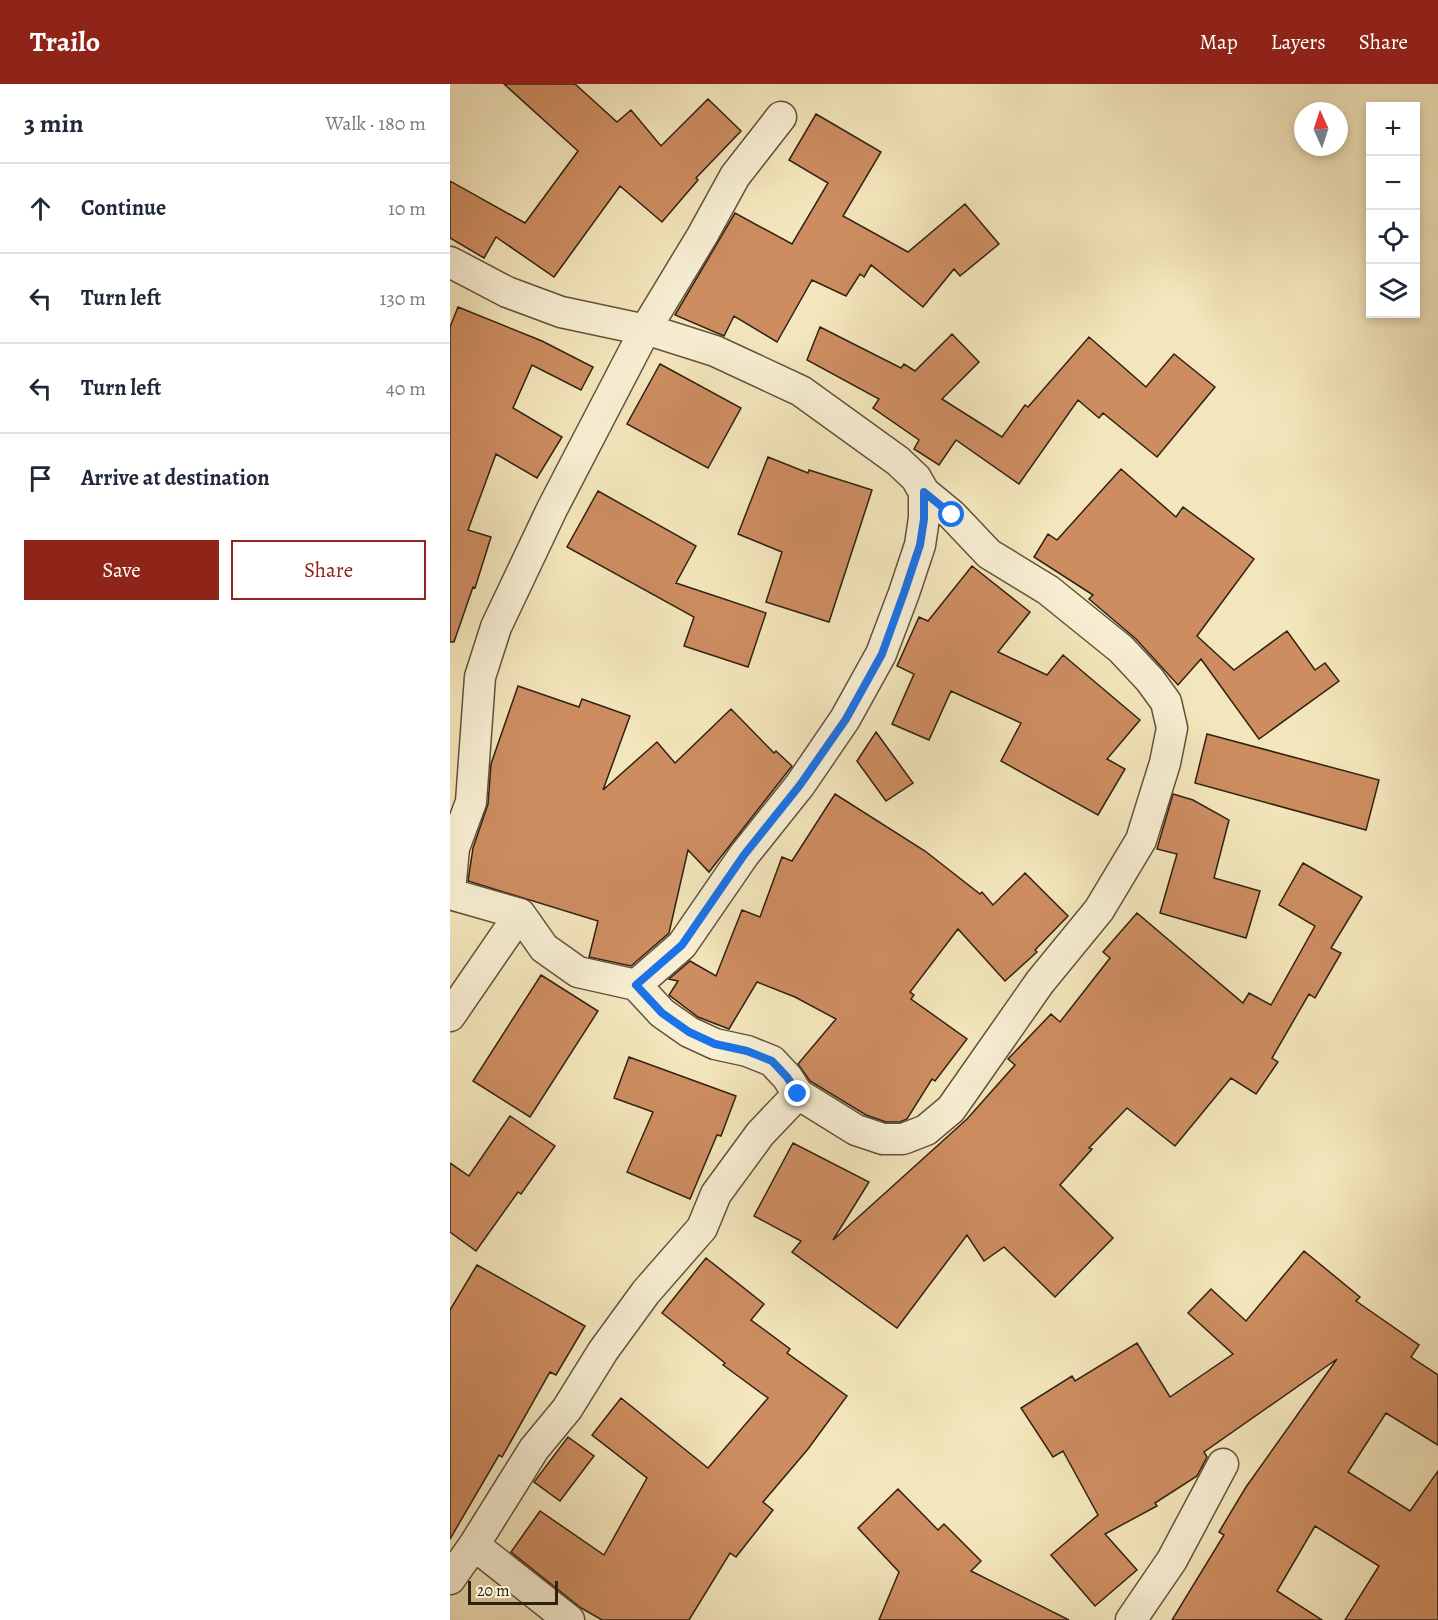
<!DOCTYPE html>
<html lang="en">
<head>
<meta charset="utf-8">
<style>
  body { margin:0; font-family:Alegreya,serif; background:#f6f6f7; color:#1f2937 }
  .controls { position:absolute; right:18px; top:18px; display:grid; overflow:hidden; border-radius:0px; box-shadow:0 3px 9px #0003 }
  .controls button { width:54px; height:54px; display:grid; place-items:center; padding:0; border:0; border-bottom:2px solid #e0e1e3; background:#fff; color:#1f2937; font:30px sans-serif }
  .compass { position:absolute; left:844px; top:18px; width:54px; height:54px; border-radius:50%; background:#fff; box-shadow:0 3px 9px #0003; rotate:357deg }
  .scale { position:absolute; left:18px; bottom:15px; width:90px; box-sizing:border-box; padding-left:6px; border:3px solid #312111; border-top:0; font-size:16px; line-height:21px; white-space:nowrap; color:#312111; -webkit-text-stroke:4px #f8efd3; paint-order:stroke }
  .stop { position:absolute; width:18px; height:18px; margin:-14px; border:4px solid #1a73e8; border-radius:50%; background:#fff }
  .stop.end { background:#1a73e8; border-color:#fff; box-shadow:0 2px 6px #0008 }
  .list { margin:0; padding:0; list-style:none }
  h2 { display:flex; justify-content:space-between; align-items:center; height:78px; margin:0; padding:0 24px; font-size:26px }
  h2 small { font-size:20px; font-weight:400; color:#747a83 }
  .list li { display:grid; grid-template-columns:39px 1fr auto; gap:18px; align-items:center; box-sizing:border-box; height:90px; padding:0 24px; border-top:2px solid #e0e1e3 }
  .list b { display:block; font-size:22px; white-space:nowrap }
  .list em { font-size:20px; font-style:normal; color:#747a83 }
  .actions { display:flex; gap:12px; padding:18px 24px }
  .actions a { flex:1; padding:14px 0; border:2px solid #8f2418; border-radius:0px; text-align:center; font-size:21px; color:#8f2418 }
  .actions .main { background:#8f2418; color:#fff }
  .icon { flex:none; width:33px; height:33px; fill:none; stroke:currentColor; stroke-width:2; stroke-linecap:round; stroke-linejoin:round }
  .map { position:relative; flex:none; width:988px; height:1536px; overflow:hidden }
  header { display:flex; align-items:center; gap:36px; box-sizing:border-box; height:84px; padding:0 30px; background:#8f2418; color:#fff }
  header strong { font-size:28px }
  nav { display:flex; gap:33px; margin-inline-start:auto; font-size:21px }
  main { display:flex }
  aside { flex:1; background:#fff }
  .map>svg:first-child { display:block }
  .building { fill:#cd8d61; stroke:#312111; stroke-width:1.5 }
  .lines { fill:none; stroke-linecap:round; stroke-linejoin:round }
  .minor-casing { stroke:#62523c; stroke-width:33 }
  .minor { stroke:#f8efd3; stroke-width:30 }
  .route { stroke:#1a73e8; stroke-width:8 }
</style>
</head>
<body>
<header>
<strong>Trailo</strong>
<nav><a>Map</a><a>Layers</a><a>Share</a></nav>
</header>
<main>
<aside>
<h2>3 min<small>Walk · 180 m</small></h2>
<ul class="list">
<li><svg class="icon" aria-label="ahead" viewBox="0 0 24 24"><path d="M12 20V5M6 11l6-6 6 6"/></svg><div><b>Continue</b></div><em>10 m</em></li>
<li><svg class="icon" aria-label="left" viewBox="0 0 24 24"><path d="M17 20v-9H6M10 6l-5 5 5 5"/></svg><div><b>Turn left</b></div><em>130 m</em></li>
<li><svg class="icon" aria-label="left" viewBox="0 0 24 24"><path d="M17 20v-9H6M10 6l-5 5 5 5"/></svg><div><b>Turn left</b></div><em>40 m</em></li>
<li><svg class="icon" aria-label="arrive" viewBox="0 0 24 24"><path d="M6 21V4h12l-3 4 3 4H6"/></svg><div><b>Arrive at destination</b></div></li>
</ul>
<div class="actions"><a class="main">Save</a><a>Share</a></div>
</aside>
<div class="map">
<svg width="988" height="1536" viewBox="0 0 988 1536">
  <rect width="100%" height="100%" fill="#f4e6bc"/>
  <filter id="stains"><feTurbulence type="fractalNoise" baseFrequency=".00333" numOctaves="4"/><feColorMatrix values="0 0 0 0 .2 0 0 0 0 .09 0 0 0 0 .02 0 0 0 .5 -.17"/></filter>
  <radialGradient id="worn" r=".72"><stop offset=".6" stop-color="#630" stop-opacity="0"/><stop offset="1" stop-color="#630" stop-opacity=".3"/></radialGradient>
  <!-- building -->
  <path class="building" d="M 54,0 L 125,0 L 167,38 L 181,26 L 211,62 L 258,15 L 291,47 L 246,94 L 248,96 L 212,138 L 170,102 L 104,193 L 46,153 L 34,174 L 0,154 L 0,97 L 75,139 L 128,67 Z
    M 366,30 L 431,68 L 393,132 L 458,168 L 515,120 L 549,160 L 510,192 L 504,185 L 473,223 L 421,181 L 414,193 L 410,190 L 396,212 L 362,196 L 327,258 L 284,232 L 274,252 L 225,231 L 285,129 L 342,160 L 378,99 L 339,76 Z
    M 8,223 L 92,257 L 143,283 L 131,306 L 82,281 L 63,324 L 112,353 L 87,394 L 46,370 L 18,446 L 41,453 L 25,504 L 23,503 L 4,558 L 0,558 L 0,243 Z
    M 370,243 L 451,284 L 454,280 L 465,287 L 502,250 L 529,278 L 492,315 L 552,353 L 575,321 L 578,323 L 639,253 L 696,303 L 724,270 L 765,303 L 707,373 L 653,329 L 649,334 L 628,316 L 569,400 L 506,356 L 489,381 L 464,365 L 469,356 L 423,324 L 429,315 L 357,276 Z
    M 210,280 L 291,324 L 258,384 L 177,340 Z
    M 318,373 L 358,389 L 359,386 L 422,406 L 379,538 L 316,518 L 332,468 L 288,450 Z
    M 671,385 L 726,433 L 733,423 L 804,475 L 747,552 L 784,586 L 837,547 L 865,586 L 875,579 L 889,597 L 809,655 L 751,575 L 728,601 L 686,555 L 639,515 L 643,511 L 584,473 L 598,450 L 607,456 Z
    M 148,407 L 246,462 L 226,499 L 316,529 L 298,583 L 234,562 L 244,533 L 117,463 Z
    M 522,482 L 580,528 L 548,568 L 597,591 L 613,571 L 690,636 L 657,675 L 675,685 L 648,731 L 551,677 L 571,639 L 501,607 L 479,656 L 442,640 L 464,590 L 447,582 L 469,533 L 478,537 Z
    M 68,602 L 129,623 L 132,615 L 180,632 L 153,706 L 207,658 L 225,679 L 281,625 L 324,669 L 326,667 L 342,682 L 259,788 L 238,766 L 219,849 L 181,882 L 139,873 L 148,837 L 18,797 L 23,764 L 38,720 L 41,680 Z
    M 426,648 L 463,699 L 436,717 L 407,677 Z
    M 757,650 L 929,696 L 916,746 L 745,699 Z
    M 385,710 L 475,767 L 530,810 L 532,808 L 543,821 L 575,789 L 618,832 L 585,866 L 587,868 L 555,897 L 508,845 L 460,908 L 464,911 L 461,915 L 517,955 L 485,997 L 482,995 L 457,1035 L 450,1038 L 436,1038 L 416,1031 L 360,997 L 348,980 L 386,935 L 345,913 L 307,898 L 279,945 L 248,933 L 219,911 L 228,897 L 219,895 L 240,877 L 266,892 L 292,826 L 310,833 L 332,773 L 342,777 Z
    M 723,710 L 743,716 L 779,736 L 764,794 L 810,807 L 796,854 L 710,829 L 727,770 L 707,765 Z
    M 853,779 L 912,813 L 881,864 L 891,869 L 865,914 L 859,910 L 822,974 L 828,978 L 806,1010 L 781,994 L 725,1062 L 677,1024 L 639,1064 L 642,1065 L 610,1101 L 663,1154 L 605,1213 L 554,1163 L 534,1177 L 517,1151 L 447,1244 L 342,1168 L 351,1157 L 304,1132 L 343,1059 L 419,1098 L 383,1156 L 517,1035 L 565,981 L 558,975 L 601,930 L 610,938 L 660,874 L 653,868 L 687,829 L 793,919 L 799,909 L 821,921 L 865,842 L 829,821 Z
    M 91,891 L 148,927 L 80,1033 L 23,997 Z
    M 179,973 L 286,1012 L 271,1052 L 267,1051 L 240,1115 L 177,1088 L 203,1028 L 164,1014 Z
    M 60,1032 L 105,1062 L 71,1110 L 68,1108 L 26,1167 L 0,1148 L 0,1079 L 19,1092 Z
    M 854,1167 L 910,1213 L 906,1217 L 969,1261 L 961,1273 L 988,1291 L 988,1361 L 936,1329 L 898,1388 L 960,1427 L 988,1387 L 988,1536 L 895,1536 L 929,1482 L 865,1442 L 827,1507 L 872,1536 L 722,1536 L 774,1451 L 769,1448 L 796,1403 L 887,1275 L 754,1368 L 757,1373 L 747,1392 L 705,1419 L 707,1422 L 655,1450 L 687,1486 L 645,1522 L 601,1471 L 648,1431 L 613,1367 L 603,1373 L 571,1324 L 622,1292 L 625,1297 L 687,1259 L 720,1313 L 783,1270 L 738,1229 L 761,1205 L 796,1237 Z
    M 256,1174 L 314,1220 L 301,1236 L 340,1265 L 337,1269 L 397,1312 L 358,1365 L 313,1418 L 323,1426 L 286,1473 L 280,1469 L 239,1536 L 152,1536 L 131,1524 L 61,1468 L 90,1427 L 154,1471 L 197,1394 L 142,1351 L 171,1314 L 258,1384 L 318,1314 L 273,1281 L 275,1279 L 212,1229 Z
    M 27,1181 L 135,1242 L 106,1291 L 100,1288 L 52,1373 L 49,1371 L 0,1455 L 0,1226 Z
    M 118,1353 L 144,1372 L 110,1417 L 84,1398 Z
    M 448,1405 L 488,1446 L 494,1440 L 531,1477 L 521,1487 L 619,1536 L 429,1536 L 449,1488 L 408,1444 Z"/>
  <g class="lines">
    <defs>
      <path id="minor" d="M 0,178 L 57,208 L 111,228 L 205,248 L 265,267 L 351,307 L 448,377 L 466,394 L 474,408 L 502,431 L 539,470 L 598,506 L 671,565 L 700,596 L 716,618 L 722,644 L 715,679 L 691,756 L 649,826 L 590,898 L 501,1025 L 476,1046 L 453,1055 L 433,1055 L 406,1046 L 348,1010 L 337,993 L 322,977 L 297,967 L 265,960 L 239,948 L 212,929 L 186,901 L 128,888 L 94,864 L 70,830 L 0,810
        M 0,807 L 4,764 L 21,718 L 30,593 L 46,543 L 102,425 L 195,246 L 252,152 L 285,92 L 331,33
        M 186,901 L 232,861 L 294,771 L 350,701 L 395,635 L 431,570 L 454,509 L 470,461 L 474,434 L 474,408
        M 0,932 L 70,830
        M 24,1461 L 119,1536
        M 0,1495 L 24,1461 L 84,1365 L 117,1325 L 153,1267 L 196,1208 L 252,1144 L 266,1110 L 310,1050 L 348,1010
        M 681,1536 L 722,1476 L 773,1380"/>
    </defs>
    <!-- minor casing -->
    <use href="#minor" class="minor-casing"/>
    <!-- minor -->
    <use href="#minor" class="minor"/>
  </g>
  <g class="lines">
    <!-- route -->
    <path class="route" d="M 348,1010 L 337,993 L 322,977 L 297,967 L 265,960 L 239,948 L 212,929 L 186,901 L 232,861 L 294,771 L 350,701 L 396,635 L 432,570 L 454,509 L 470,461 L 474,435 L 474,408 L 502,431"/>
  </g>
  <rect width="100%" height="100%" filter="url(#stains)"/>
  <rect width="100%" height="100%" fill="url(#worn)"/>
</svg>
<div class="controls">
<button>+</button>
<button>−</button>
<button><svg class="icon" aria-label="locate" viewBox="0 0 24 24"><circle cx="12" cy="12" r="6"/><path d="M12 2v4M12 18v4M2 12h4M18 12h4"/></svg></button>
<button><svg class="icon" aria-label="layers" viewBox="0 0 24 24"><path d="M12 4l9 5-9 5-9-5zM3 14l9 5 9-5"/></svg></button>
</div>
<svg class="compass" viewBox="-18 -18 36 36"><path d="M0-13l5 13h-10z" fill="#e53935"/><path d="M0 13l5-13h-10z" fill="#747a83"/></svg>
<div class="scale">20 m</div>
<div class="stop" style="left:502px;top:431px"></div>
<div class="stop end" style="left:348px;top:1010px"></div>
</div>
</main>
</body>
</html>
